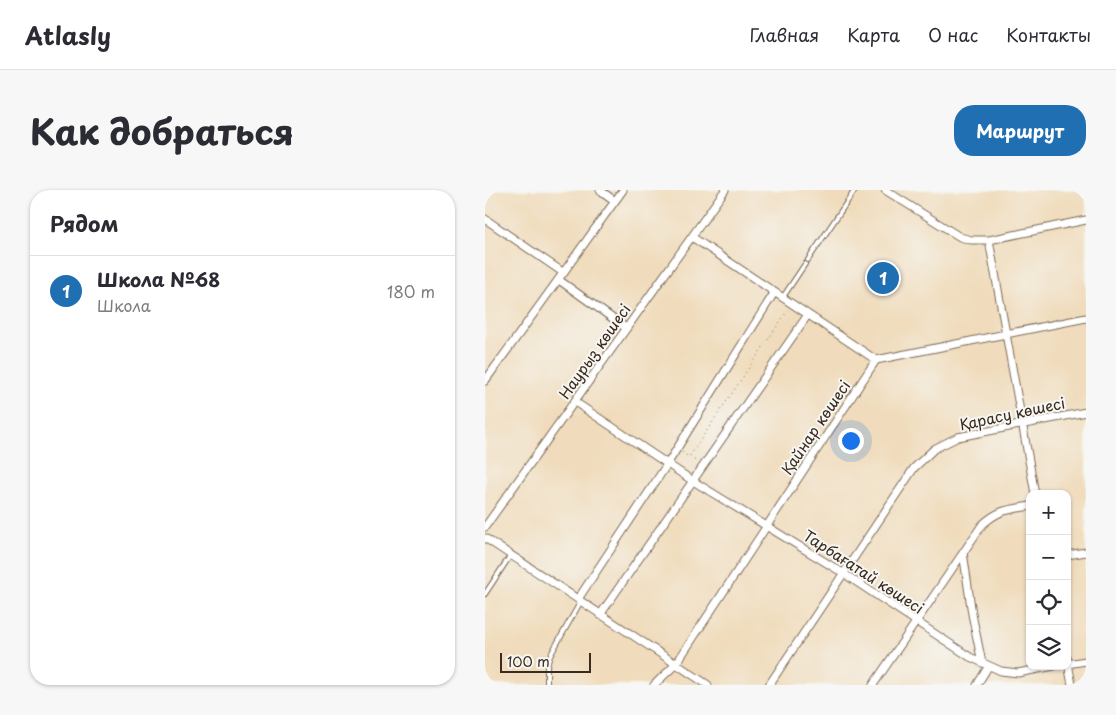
<!DOCTYPE html>
<html lang="ru">
<head>
<meta charset="utf-8">
<style>
  body { margin:0; font-family:"Playpen Sans",sans-serif; background:#f7f7f7; color:#2b2b33 }
  .controls { position:absolute; right:15px; bottom:15px; display:grid; overflow:hidden; border-radius:10px; box-shadow:0 1px 4px #0004 }
  .controls button { width:45px; height:45px; display:grid; place-items:center; padding:0; border:0; border-bottom:1px solid #e1e1e2; background:#fff; color:#2b2b33; font:25px sans-serif }
  .scale { position:absolute; left:15px; bottom:12px; width:91px; box-sizing:border-box; padding-left:5px; border:2px solid #3b2a1e; border-top:0; font-size:14px; line-height:18px; white-space:nowrap; color:#3b2a1e; -webkit-text-stroke:4px #f6f6f2; paint-order:stroke }
  .you { position:absolute; left:365px; top:250px; width:18px; height:18px; margin:-12px; border:4px solid #fff; border-radius:50%; background:#1a73e8; box-shadow:0 0 0 8px #1a73e833 }
  .badge { display:grid; place-items:center; width:32px; height:32px; border-radius:50%; background:#1f6fb2; color:#fff; font-size:16px; font-weight:700 }
  .pin { position:absolute; translate:-50% -50%; border:2px solid #fff; box-shadow:0 1px 5px #0006 }
  .list { margin:0; padding:0; list-style:none }
  h2 { display:flex; justify-content:space-between; align-items:center; height:65px; margin:0; padding:0 20px; font-size:21px }
  h2 small { font-size:16px; font-weight:400; color:#7c7c81 }
  .list li { display:grid; grid-template-columns:32px 1fr auto; gap:15px; align-items:center; box-sizing:border-box; height:70px; padding:0 20px; border-top:1px solid #e1e1e2 }
  .list b { display:block; font-size:19px; white-space:nowrap }
  .list p { margin:0; font-size:16px; white-space:nowrap; color:#7c7c81 }
  .list em { font-size:16px; font-style:normal; color:#7c7c81 }
  .icon { flex:none; width:28px; height:28px; fill:none; stroke:currentColor; stroke-width:2; stroke-linecap:round; stroke-linejoin:round }
  .map { position:relative; flex:none; width:601px; height:495px; overflow:hidden; border-radius:20px }
  header { display:flex; align-items:center; gap:30px; box-sizing:border-box; height:70px; padding:0 25px; background:#fff; border-bottom:1px solid #e1e1e2 }
  header strong { font-size:24px }
  nav { display:flex; gap:28px; margin-inline-start:auto; font-size:18px }
  .intro { display:flex; align-items:center; justify-content:space-between; box-sizing:border-box; height:120px; padding:0 30px }
  h1 { margin:0; font-size:35px }
  .button { padding:12px 22px; border-radius:20px; background:#1f6fb2; color:#fff; font-size:18px; font-weight:700 }
  main { display:flex; gap:30px; padding:0 30px }
  aside { flex:1; background:#fff; border-radius:20px; box-shadow:0 1px 4px #0004 }
  .map>svg:first-child { display:block }
  .lines { fill:none; stroke-linecap:round; stroke-linejoin:round }
  .lane-casing { stroke:#7a6855; stroke-width:6 }
  .street-casing { stroke:#7a6855; stroke-width:9 }
  .path { stroke:#7a6855; stroke-width:1; stroke-dasharray:1 4; stroke-linecap:butt }
  .lane { stroke:#fff; stroke-width:4 }
  .street { stroke:#fff; stroke-width:7 }
  .labels { text-anchor:middle; dominant-baseline:central; stroke-width:4; stroke-linejoin:round; paint-order:stroke }
  .street-label { font-size:15px; fill:#3b2a1e; stroke:#f6f6f2 }
</style>
</head>
<body>
<header>
<strong>Atlasly</strong>
<nav><a>Главная</a><a>Карта</a><a>О нас</a><a>Контакты</a></nav>
</header>
<div class="intro"><h1>Как добраться</h1><a class="button">Маршрут</a></div>
<main>
<aside>
<h2>Рядом<small></small></h2>
<ul class="list">
<li><span class="badge">1</span><div><b>Школа №68</b><p>Школа</p></div><em>180 m</em></li>
</ul>
</aside>
<div class="map">
<svg width="601" height="495" viewBox="0 0 601 495">
  <rect width="100%" height="100%" fill="#f6f6f2"/>
  <filter id="ink" filterUnits="userSpaceOnUse"><feTurbulence type="fractalNoise" baseFrequency=".02" numOctaves="2"/><feDisplacementMap in="SourceGraphic" scale="10" xChannelSelector="R" yChannelSelector="G"/><feConvolveMatrix kernelMatrix="1 2 1 2 8 2 1 2 1" color-interpolation-filters="sRGB"/></filter>
  <filter id="wash" filterUnits="userSpaceOnUse"><feTurbulence type="fractalNoise" baseFrequency=".0096" numOctaves="4" result="noise"/><feDisplacementMap in="SourceGraphic" scale="20" xChannelSelector="R" yChannelSelector="G"/><feGaussianBlur stdDeviation="1.12" result="paint"/><feColorMatrix in="noise" values="0 0 0 0 0 0 0 0 0 0 0 0 0 0 0 0 0 1.4 0 .05"/><feComposite in="paint" operator="in"/></filter>
  <g filter="url(#wash)">
    <rect width="100%" height="100%" fill="#f0dcbc"/>
  </g>
  <g filter="url(#ink)">
    <g class="lines">
      <defs>
        <path id="lane" d="M 323,70 L 370,0
          M 298,107 L 320,74
          M 0,404 L 25,366
          M 62,495 L 62,475 L 65,466 L 96,411"/>
        <path id="street" d="M 115,0 L 130,11
          M 400,0 L 475,47 L 486,50 L 504,50 L 601,30
          M 0,29 L 79,83
          M 207,47 L 391,170
          M 504,50 L 550,304
          M 74,90 L 141,138
          M 0,191 L 138,0
          M 90,212 L 208,291 L 358,383 L 485,467 L 516,481 L 533,483 L 569,476
          M 0,337 L 240,0
          M 0,348 L 223,495
          M 478,362 L 487,424 L 497,473
          M 582,365 L 601,362
          M 93,409 L 183,273 L 289,103
          M 115,425 L 322,126
          M 582,468 L 587,495
          M 582,474 L 601,471
          M 169,495 L 191,474 L 391,170 L 601,128
          M 284,495 L 429,278 L 449,259 L 473,247 L 601,222
          M 388,495 L 497,335 C 515,319 522,320 545,316
          M 492,495 L 503,477"/>
      </defs>
      <!-- lane casing -->
      <use href="#lane" class="lane-casing"/>
      <!-- street casing -->
      <use href="#street" class="street-casing"/>
      <!-- path -->
      <path class="path" d="M 197,262 L 204,267 L 303,120
        M 205,267 L 212,272"/>
      <!-- lane -->
      <use href="#lane" class="lane"/>
      <!-- street -->
      <use href="#street" class="street"/>
    </g>
  </g>
  <g class="labels">
    <!-- street labels -->
    <g class="street-label">
      <text transform="translate(109 161) rotate(-55)">Наурыз көшесі</text>
      <text transform="translate(527 223) rotate(-12)">Қарасу көшесі</text>
      <text transform="translate(330 237) rotate(-56)">Қайнар көшесі</text>
      <text transform="translate(379 381) rotate(33)">Тарбағатай көшесі</text>
    </g>
  </g>
</svg>
<div class="controls">
<button>+</button>
<button>−</button>
<button><svg class="icon" aria-label="locate" viewBox="0 0 24 24"><circle cx="12" cy="12" r="6"/><path d="M12 2v4M12 18v4M2 12h4M18 12h4"/></svg></button>
<button><svg class="icon" aria-label="layers" viewBox="0 0 24 24"><path d="M12 4l9 5-9 5-9-5zM3 14l9 5 9-5"/></svg></button>
</div>
<div class="scale">100 m</div>
<div class="you"></div>
<div class="pin badge" style="left:398px;top:88px">1</div>
</div>
</main>
</body>
</html>
